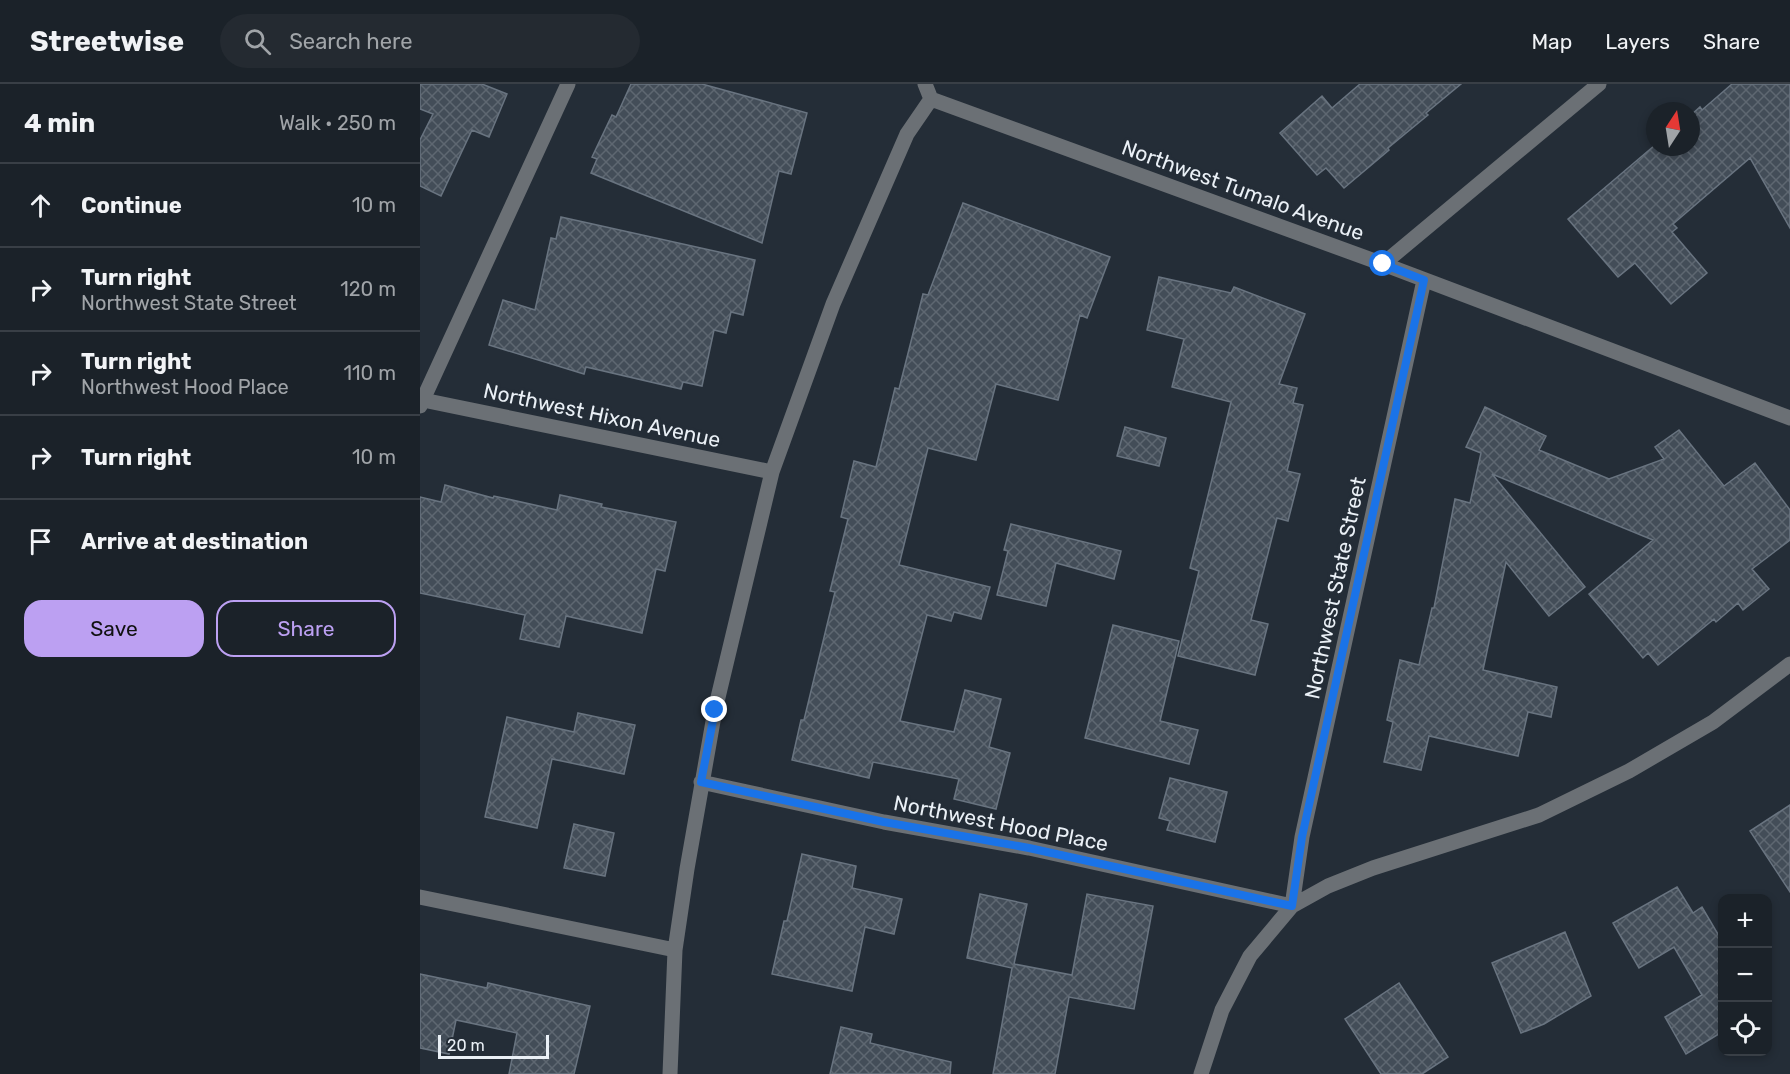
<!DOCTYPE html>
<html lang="en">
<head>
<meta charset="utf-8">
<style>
  body { margin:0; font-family:Rubik,sans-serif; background:#242a31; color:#f1f3f6 }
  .controls { position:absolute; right:18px; bottom:18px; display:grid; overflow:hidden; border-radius:12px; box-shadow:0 3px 9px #0003 }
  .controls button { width:54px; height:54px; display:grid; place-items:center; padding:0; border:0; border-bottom:2px solid #393f46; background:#1b2229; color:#f1f3f6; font:30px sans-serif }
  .compass { position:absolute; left:1226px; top:18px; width:54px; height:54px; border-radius:50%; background:#1b2229; box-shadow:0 3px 9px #0003; rotate:12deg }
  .scale { position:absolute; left:18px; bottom:15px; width:111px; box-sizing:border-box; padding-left:6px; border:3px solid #eaf0f6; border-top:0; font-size:16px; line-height:21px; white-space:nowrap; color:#eaf0f6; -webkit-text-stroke:4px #242d37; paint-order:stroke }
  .stop { position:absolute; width:18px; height:18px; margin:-14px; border:4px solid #1a73e8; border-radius:50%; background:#fff }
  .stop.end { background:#1a73e8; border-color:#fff; box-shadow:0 2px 6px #0008 }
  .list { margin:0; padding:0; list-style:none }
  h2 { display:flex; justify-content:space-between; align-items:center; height:78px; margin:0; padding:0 24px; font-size:26px }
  h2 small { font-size:20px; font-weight:400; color:#a0a4a8 }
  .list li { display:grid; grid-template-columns:39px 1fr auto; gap:18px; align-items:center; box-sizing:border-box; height:84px; padding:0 24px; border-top:2px solid #393f46 }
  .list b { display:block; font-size:22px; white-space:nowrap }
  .list p { margin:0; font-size:20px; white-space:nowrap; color:#a0a4a8 }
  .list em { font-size:20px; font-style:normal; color:#a0a4a8 }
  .actions { display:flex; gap:12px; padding:18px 24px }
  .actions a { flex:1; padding:14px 0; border:2px solid #bca0f2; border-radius:18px; text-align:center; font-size:21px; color:#bca0f2 }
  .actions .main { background:#bca0f2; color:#111 }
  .icon { flex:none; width:33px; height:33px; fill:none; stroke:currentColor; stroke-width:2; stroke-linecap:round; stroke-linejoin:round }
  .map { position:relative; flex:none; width:1370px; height:990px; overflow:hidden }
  header { display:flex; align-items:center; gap:36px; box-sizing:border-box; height:84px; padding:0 30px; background:#1b2229; border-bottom:2px solid #393f46 }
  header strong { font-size:28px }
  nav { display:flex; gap:33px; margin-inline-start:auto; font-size:21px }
  .search { width:420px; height:54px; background:#242a31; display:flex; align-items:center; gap:15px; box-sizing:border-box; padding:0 21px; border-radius:33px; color:#a0a4a8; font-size:22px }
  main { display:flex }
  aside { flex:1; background:#1b2229 }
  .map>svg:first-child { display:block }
  .building { fill:url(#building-cross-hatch); stroke:#697480; stroke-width:1.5 }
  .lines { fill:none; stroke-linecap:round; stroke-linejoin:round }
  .minor { stroke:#6b7075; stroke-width:15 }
  .route { stroke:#1a73e8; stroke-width:8 }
  .labels { text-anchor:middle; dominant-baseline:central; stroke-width:6; stroke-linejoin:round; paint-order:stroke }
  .street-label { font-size:21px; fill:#eaf0f6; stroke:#242d37 }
</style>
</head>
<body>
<header>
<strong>Streetwise</strong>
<div class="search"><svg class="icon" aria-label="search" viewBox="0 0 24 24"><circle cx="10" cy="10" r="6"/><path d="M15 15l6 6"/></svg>Search here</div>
<nav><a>Map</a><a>Layers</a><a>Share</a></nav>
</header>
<main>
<aside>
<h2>4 min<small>Walk · 250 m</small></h2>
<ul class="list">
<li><svg class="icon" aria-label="ahead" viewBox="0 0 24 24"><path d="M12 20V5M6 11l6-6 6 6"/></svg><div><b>Continue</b></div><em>10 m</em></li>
<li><svg class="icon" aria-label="right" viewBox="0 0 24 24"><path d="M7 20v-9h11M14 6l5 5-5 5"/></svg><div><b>Turn right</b><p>Northwest State Street</p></div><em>120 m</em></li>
<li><svg class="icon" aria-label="right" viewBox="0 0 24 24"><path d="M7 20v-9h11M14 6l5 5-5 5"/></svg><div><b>Turn right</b><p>Northwest Hood Place</p></div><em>110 m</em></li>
<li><svg class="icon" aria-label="right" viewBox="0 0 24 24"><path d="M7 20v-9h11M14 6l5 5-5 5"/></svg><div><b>Turn right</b></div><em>10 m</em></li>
<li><svg class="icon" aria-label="arrive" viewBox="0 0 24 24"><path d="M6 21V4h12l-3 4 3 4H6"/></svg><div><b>Arrive at destination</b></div></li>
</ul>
<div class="actions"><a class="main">Save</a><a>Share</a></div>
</aside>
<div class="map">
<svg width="1370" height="990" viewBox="0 0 1370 990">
  <defs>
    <pattern id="building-cross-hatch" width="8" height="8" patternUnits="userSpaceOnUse" patternTransform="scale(1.5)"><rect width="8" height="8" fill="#434d58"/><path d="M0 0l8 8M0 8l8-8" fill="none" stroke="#5e6771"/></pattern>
  </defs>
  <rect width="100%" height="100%" fill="#242d37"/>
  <!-- building -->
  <path class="building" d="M 0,0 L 62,0 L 87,10 L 69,53 L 52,46 L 21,112 L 0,102 L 0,56 L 13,30 L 0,25 Z
    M 211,0 L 282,0 L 387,29 L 371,90 L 359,87 L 342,159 L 171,89 L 177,75 L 172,73 L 192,31 L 196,33 Z
    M 940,0 L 1041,0 L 1006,29 L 1008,31 L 968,64 L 969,66 L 924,104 L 906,84 L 897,91 L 860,49 L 902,12 L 912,24 Z
    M 1312,0 L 1370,0 L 1370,144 L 1330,74 L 1253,140 L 1257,144 L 1252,148 L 1287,189 L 1251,220 L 1215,179 L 1198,193 L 1148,135 L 1235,61 L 1235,63 L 1271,63 L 1271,31 L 1280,23 L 1282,26 Z
    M 543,119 L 690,173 L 667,234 L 660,231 L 638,316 L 576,300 L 556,376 L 508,364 L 479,481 L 570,503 L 561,535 L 534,528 L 531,537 L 507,531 L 480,637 L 534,648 L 545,606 L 581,615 L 569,663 L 590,669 L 576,725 L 534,715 L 539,695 L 453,678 L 449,694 L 372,676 L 381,636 L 384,636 L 415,508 L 410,507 L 428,435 L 421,433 L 434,377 L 456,383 L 475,304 L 479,305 L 503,210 L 508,211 Z
    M 141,133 L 335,176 L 323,231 L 311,228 L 306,249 L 294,246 L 282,302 L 263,298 L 261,305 L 166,283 L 164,290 L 69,261 L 83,216 L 115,226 L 131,154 L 136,155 Z
    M 739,193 L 811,209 L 814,203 L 885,230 L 859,300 L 877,304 L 873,319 L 883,321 L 867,387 L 880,390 L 868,437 L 857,434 L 831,536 L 848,540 L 835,591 L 758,572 L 779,487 L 770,484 L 811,318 L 752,303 L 764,255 L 727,246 Z
    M 1065,323 L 1126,352 L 1119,366 L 1189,395 L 1244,375 L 1235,363 L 1259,346 L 1304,402 L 1335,379 L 1370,426 L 1370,456 L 1332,485 L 1349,505 L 1323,526 L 1318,519 L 1296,538 L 1294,535 L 1238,581 L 1228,569 L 1223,574 L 1169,510 L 1233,456 L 1072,390 L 1165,503 L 1129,532 L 1086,478 L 1063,586 L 1137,603 L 1131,633 L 1108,628 L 1098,672 L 1009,652 L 1001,686 L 964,678 L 973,638 L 967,636 L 980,576 L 999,581 L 1012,524 L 1014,524 L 1035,415 L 1050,419 L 1061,369 L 1046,363 Z
    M 705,343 L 746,354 L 739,382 L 697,372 Z
    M 25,401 L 73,414 L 74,412 L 137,426 L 140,411 L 182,420 L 181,423 L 256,438 L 245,487 L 236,485 L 222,549 L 146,532 L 139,563 L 100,555 L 105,531 L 0,509 L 0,413 L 21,418 Z
    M 591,440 L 701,467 L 694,495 L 636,479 L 626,522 L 577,511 L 588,467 L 584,466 Z
    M 693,541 L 759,557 L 740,637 L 778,646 L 769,680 L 665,654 Z
    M 158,629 L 215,641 L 204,690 L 132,675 L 117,744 L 65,733 L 87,633 L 154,648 Z
    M 750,694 L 807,708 L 795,758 L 747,746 L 750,737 L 739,734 Z
    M 1370,721 L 1370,808 L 1330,747 Z
    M 154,740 L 194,749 L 185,792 L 144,784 Z
    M 382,770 L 436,782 L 432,804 L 482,815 L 474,850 L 445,843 L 432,907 L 352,890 L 364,837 L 367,837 Z
    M 1257,803 L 1273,829 L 1282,823 L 1302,857 L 1302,948 L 1266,970 L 1245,933 L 1282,911 L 1254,863 L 1219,884 L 1193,839 Z
    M 560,810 L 607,820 L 594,880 L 652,891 L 667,810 L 733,822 L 714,925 L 649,913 L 635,990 L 573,990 L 592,884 L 547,874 Z
    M 1145,848 L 1171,912 L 1124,940 L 1101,949 L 1072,879 Z
    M 0,890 L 67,904 L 68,899 L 170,922 L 154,990 L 89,990 L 97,949 L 36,936 L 29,970 L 0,964 Z
    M 979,899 L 1028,973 L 1002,990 L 961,990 L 925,935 Z
    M 421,943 L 452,950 L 450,959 L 531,978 L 530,990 L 410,990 Z"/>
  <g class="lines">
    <!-- minor -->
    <path class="minor" d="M 505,0 L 511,15 L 963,180 L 1370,334
      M 963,180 L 1179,0
      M 3,316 L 352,388
      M 0,322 L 148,0
      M 281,698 L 464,738 L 609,764 L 872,822 L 882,753 L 1004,196
      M 0,813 L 255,866
      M 250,990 L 255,866 L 267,785 L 295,626 L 352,388 L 413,220 L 487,50 L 511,15
      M 781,990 L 802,926 L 830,872 L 872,822 L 908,802 L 953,784 L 1119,731 L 1209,687 L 1293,638 L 1370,580"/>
  </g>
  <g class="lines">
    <!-- route -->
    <path class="route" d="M 295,626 L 281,698 L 464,738 L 609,764 L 872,822 L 882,753 L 1004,196 L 963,180"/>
  </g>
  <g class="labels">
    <!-- street labels -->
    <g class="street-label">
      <text transform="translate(823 106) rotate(20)">Northwest Tumalo Avenue</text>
      <text transform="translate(182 331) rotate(12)">Northwest Hixon Avenue</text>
      <text transform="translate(915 504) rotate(-78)">Northwest State Street</text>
      <text transform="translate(581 739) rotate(11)">Northwest Hood Place</text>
    </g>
  </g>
</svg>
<div class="controls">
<button>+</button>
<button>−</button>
<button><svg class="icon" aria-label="locate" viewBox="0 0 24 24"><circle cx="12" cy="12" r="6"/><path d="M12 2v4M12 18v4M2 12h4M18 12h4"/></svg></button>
</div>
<svg class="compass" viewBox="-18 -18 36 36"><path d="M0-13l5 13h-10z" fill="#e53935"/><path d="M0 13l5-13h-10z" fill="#a0a4a8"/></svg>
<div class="scale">20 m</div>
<div class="stop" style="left:963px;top:180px"></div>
<div class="stop end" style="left:295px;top:626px"></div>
</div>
</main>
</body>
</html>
